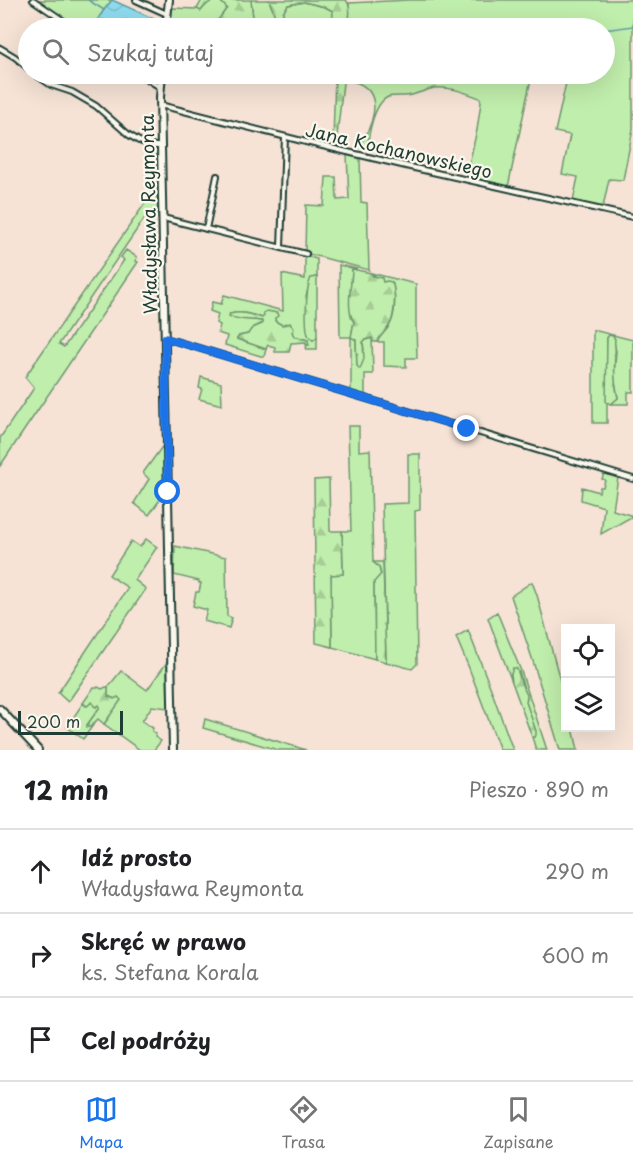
<!DOCTYPE html>
<html lang="pl">
<head>
<meta charset="utf-8">
<style>
  body { margin:0; font-family:"Playpen Sans",sans-serif; background:#f2f2f2; color:#202124 }
  .controls { position:absolute; right:18px; bottom:18px; display:grid; overflow:hidden; border-radius:0px; box-shadow:0 6px 24px #0002 }
  .controls button { width:54px; height:54px; display:grid; place-items:center; padding:0; border:0; border-bottom:2px solid #e0e0e0; background:#fff; color:#202124; font:30px sans-serif }
  .scale { position:absolute; left:18px; bottom:15px; width:105px; box-sizing:border-box; padding-left:6px; border:3px solid #1f3d34; border-top:0; font-size:16px; line-height:21px; white-space:nowrap; color:#1f3d34; -webkit-text-stroke:4px #fbf7ec; paint-order:stroke }
  .stop { position:absolute; width:18px; height:18px; margin:-14px; border:4px solid #1a73e8; border-radius:50%; background:#fff }
  .stop.end { background:#1a73e8; border-color:#fff; box-shadow:0 2px 6px #0008 }
  .list { margin:0; padding:0; list-style:none }
  h2 { display:flex; justify-content:space-between; align-items:center; height:78px; margin:0; padding:0 24px; font-size:26px }
  h2 small { font-size:20px; font-weight:400; color:#757577 }
  .list li { display:grid; grid-template-columns:39px 1fr auto; gap:18px; align-items:center; box-sizing:border-box; height:84px; padding:0 24px; border-top:2px solid #e0e0e0 }
  .list b { display:block; font-size:22px; white-space:nowrap }
  .list p { margin:0; font-size:20px; white-space:nowrap; color:#757577 }
  .list em { font-size:20px; font-style:normal; color:#757577 }
  .icon { flex:none; width:33px; height:33px; fill:none; stroke:currentColor; stroke-width:2; stroke-linecap:round; stroke-linejoin:round }
  .map { position:relative; flex:none; width:633px; height:750px; overflow:hidden }
  .search { position:absolute; background:#fff; box-shadow:0 6px 24px #0002; left:18px; right:18px; top:18px; height:66px; display:flex; align-items:center; gap:15px; box-sizing:border-box; padding:0 21px; border-radius:33px; color:#757577; font-size:22px }
  .sheet { height:330px; background:#fff }
  nav { display:flex; justify-content:space-around; align-items:center; box-sizing:border-box; height:84px; border-top:2px solid #e0e0e0; background:#fff; font-size:16px; color:#757577 }
  nav a { display:grid; justify-items:center; gap:3px }
  nav .on { color:#1a73e8 }
  .map>svg:first-child { display:block }
  .green { fill:#c0eeac; stroke:#709670; stroke-width:1.5 }
  .forest { fill:url(#forest-firs); stroke:#709670; stroke-width:1.5 }
  .water { fill:url(#water-waves); stroke:#629ca4; stroke-width:1.5 }
  .lines { fill:none; stroke-linecap:round; stroke-linejoin:round }
  .stream { stroke:#629ca4; stroke-width:1.5 }
  .street-casing { stroke:#1f3d34; stroke-width:8 }
  .secondary-casing { stroke:#1f3d34; stroke-width:10 }
  .street { stroke:#fbf7ec; stroke-width:4 }
  .secondary { stroke:#fbf7ec; stroke-width:6 }
  .route { stroke:#1a73e8; stroke-width:8 }
  .labels { text-anchor:middle; dominant-baseline:central; stroke-width:4.5; stroke-linejoin:round; paint-order:stroke }
  .street-label { font-size:18px; fill:#1f3d34; stroke:#fbf7ec }
</style>
</head>
<body>
<div class="map">
<svg width="633" height="750" viewBox="0 0 633 750">
  <defs>
    <pattern id="forest-firs" width="22" height="20" patternUnits="userSpaceOnUse" patternTransform="scale(1.5)"><rect width="22" height="20" fill="#c0eeac"/><path d="M5 1l3.5 6h-7zM16 11l3.5 6h-7z" fill="#a5cd95"/></pattern>
    <pattern id="water-waves" width="16" height="10" patternUnits="userSpaceOnUse" patternTransform="scale(1.5)"><rect width="16" height="10" fill="#8edcee"/><path d="M0 5q4-4 8 0t8 0" fill="none" stroke="#7abecd"/></pattern>
  </defs>
  <rect width="100%" height="100%" fill="#f6e3d6"/>
  <filter id="ink" filterUnits="userSpaceOnUse"><feTurbulence type="fractalNoise" baseFrequency=".0167" numOctaves="2"/><feDisplacementMap in="SourceGraphic" scale="12" xChannelSelector="R" yChannelSelector="G"/><feConvolveMatrix kernelMatrix="1 2 1 2 8 2 1 2 1" color-interpolation-filters="sRGB"/></filter>
  <g filter="url(#ink)">
    <!-- green -->
    <path class="green" d="M 36,0 L 112,0 L 104,10 L 92,28 L 76,28 Z
      M 219,0 L 227,8 L 216,23 L 219,28 L 170,28 L 172,8 L 197,9 L 201,10 L 208,2 Z
      M 251,0 L 269,0 L 274,13 L 274,21 L 257,24 L 253,18 Z
      M 409,0 L 633,0 L 633,129 L 623,180 L 609,179 L 603,207 L 573,201 L 578,177 L 562,174 L 570,135 L 555,132 L 568,74 L 604,74 L 604,28 L 348,28 L 349,3 Z
      M 304,2 L 325,7 L 333,11 L 332,28 L 284,28 L 283,12 L 288,5 Z
      M 344,74 L 532,74 L 508,187 L 466,177 L 477,130 L 481,102 L 480,98 C 466,93 450,86 434,88 C 426,90 419,93 412,95 C 404,97 395,95 388,97 C 374,103 368,135 368,148 L 358,147 C 371,130 386,95 358,83 C 353,81 348,81 343,80 Z
      M 347,155 L 360,158 L 361,202 L 367,203 L 369,270 L 305,253 L 306,205 L 324,206 L 326,177 L 336,177 L 337,200 L 349,199 Z
      M 150,196 L 157,196 L 158,218 L 144,219 L 59,344 L 64,347 L 124,260 L 121,257 L 126,250 L 137,257 L 136,261 L 138,262 L 0,466 L 0,438 L 34,388 L 25,377 Z
      M 305,256 L 317,259 L 317,277 L 311,278 L 306,296 L 313,340 L 317,337 L 317,349 L 306,349 L 308,340 L 294,336 L 286,323 L 282,325 L 275,321 L 275,318 L 265,316 L 262,318 C 251,314 242,311 230,314 L 239,319 L 249,319 L 261,321 L 262,323 L 253,327 L 248,334 L 239,336 L 237,339 L 266,349 L 264,357 L 225,345 L 227,336 L 218,333 L 220,325 L 216,323 L 218,314 L 210,311 L 212,302 L 221,304 L 224,295 L 283,311 L 282,274 L 305,279 Z
      M 339,265 L 357,269 L 352,270 L 350,299 L 351,317 L 354,322 L 352,332 L 356,340 L 357,366 L 364,350 L 363,342 L 365,340 L 372,338 L 373,374 L 365,374 L 365,395 L 351,391 L 351,337 L 340,337 Z
      M 371,273 L 416,284 L 416,325 L 417,358 L 406,358 L 406,367 L 384,366 L 384,342 L 377,342 C 380,336 385,332 389,326 C 396,316 396,293 392,282 L 383,282 C 379,277 374,277 371,273 Z
      M 593,330 L 633,340 L 633,392 L 628,392 L 628,404 L 611,404 L 618,398 L 614,375 L 616,351 L 614,343 L 607,338 L 607,423 L 593,423 Z
      M 201,377 L 221,383 L 222,405 L 199,399 L 202,389 L 199,388 Z
      M 348,426 L 359,426 L 359,451 L 370,450 L 373,562 L 379,567 L 381,575 L 374,583 L 375,659 L 332,647 L 331,574 L 343,574 L 342,531 L 351,531 Z
      M 164,444 L 164,494 L 149,515 L 134,503 L 149,479 L 143,473 Z
      M 408,454 L 420,454 L 420,510 L 415,511 L 417,664 L 412,669 L 386,662 L 382,504 L 408,503 Z
      M 604,473 L 618,477 L 613,510 L 633,516 L 601,534 L 604,507 L 581,500 L 582,487 L 599,492 L 600,487 L 603,487 L 605,480 L 602,479 Z
      M 146,539 L 157,547 L 135,580 L 146,589 L 68,702 L 58,693 L 128,588 L 109,575 L 131,541 L 140,547 Z
      M 175,546 L 226,557 L 227,616 L 232,618 L 229,628 L 204,621 L 207,610 L 193,606 L 196,592 L 199,592 L 201,583 L 199,583 L 199,581 L 174,575 Z
      M 532,582 L 537,595 L 565,699 L 566,728 L 573,728 L 578,750 L 560,750 L 532,658 L 511,596 Z
      M 497,612 L 521,671 L 547,750 L 536,750 L 532,737 L 535,737 L 533,725 L 526,702 L 527,699 L 519,672 L 511,674 L 512,682 L 488,618 Z
      M 468,630 L 491,689 L 513,750 L 500,750 L 469,668 L 456,637 Z
      M 167,662 L 168,708 L 152,706 L 142,721 L 153,728 L 152,731 L 156,734 L 155,737 L 161,741 L 154,750 L 140,750 L 104,724 L 110,716 L 115,699 L 108,696 L 108,687 L 121,671 L 147,690 Z
      M 92,702 L 94,706 L 96,707 L 99,705 L 100,707 L 87,725 L 90,727 L 96,721 L 83,739 L 67,727 L 83,703 L 86,706 Z
      M 205,719 L 306,750 L 278,750 L 203,728 Z"/>
    <!-- forest -->
    <path class="forest" d="M 202,0 L 251,0 L 253,18 L 257,24 L 274,21 L 274,13 L 269,0 L 346,0 C 352,7 349,19 348,28 L 332,28 L 333,11 L 325,7 L 304,2 L 288,5 L 283,12 L 284,28 L 219,28 L 216,23 L 227,8 L 219,0 C 209,1 207,4 201,11 L 197,9 Z
      M 335,74 L 344,74 L 336,145 L 333,141 Z
      M 352,269 L 371,273 L 373,276 L 382,278 L 383,282 L 387,281 L 392,282 C 396,292 395,317 389,326 C 385,332 380,336 377,342 L 373,342 L 372,338 L 365,340 L 363,342 L 364,359 L 360,369 L 357,366 L 356,340 L 351,337 L 354,322 C 345,308 352,285 352,269 Z
      M 317,277 L 317,337 L 313,340 C 311,339 310,338 309,337 C 304,328 306,287 311,278 Z
      M 267,311 L 277,313 L 278,316 L 275,318 L 275,321 L 282,325 L 290,323 L 294,329 L 292,332 L 294,336 L 308,340 L 309,345 L 306,345 L 306,342 L 291,343 L 289,352 L 275,352 L 275,347 L 268,345 L 266,349 L 237,339 L 239,336 L 248,334 C 251,327 256,327 262,324 L 262,321 C 251,319 239,321 229,316 L 230,314 C 242,311 250,314 262,318 L 264,316 L 263,313 Z
      M 609,335 L 613,336 L 615,339 C 614,344 616,349 615,354 C 614,369 614,383 618,398 L 611,404 L 606,402 L 607,338 Z
      M 329,479 L 330,531 L 342,531 L 343,574 L 331,575 L 332,647 L 316,643 L 314,480 Z
      M 373,562 L 383,562 L 386,662 L 375,659 L 374,582 L 381,574 L 379,567 Z
      M 513,668 L 517,669 L 522,685 L 527,695 L 526,702 L 536,731 L 536,735 L 535,737 L 532,737 L 512,682 L 511,674 Z
      M 94,687 L 98,687 L 102,689 L 106,687 L 108,687 L 108,696 L 114,699 L 118,697 L 121,700 L 104,724 L 98,719 L 90,727 L 87,727 L 87,725 L 100,707 L 99,705 L 96,707 L 92,702 L 87,706 L 83,703 Z"/>
    <!-- water -->
    <path class="water" d="M 112,0 L 159,21 L 160,28 L 92,28 L 104,10 Z"/>
    <g class="lines">
      <!-- stream -->
      <path class="stream" d="M 88,0 L 104,10
        M 604,30 L 633,26"/>
      <defs>
        <path id="street" d="M 33,0 L 74,28
          M 136,0 L 167,14
          M 0,48 L 15,57 L 28,68
          M 35,74 L 51,85 L 72,92 L 96,106 L 129,135 L 139,141 L 155,146 L 161,146
          M 139,74 L 160,87
          M 160,105 L 310,143 L 410,167 L 633,217
          M 163,218 L 306,254
          M 206,229 L 217,176
          M 281,247 L 285,137
          M 165,338 L 633,479"/>
        <path id="secondary" d="M 166,28 L 169,0
          M 162,74 L 160,97 L 161,146 L 173,750
          M 0,709 L 38,750"/>
      </defs>
      <!-- street casing -->
      <use href="#street" class="street-casing"/>
      <!-- secondary casing -->
      <use href="#secondary" class="secondary-casing"/>
      <!-- street -->
      <use href="#street" class="street"/>
      <!-- secondary -->
      <use href="#secondary" class="secondary"/>
    </g>
  </g>
  <g class="lines" filter="url(#ink)">
    <!-- route -->
    <path class="route" d="M 168,492 L 165,338 L 467,429"/>
  </g>
  <g class="labels">
    <!-- street labels -->
    <g class="street-label">
      <text transform="translate(399 150) rotate(13)">Jana Kochanowskiego</text>
      <text transform="translate(148 214) rotate(-91)">Władysława Reymonta</text>
    </g>
  </g>
</svg>
<div class="controls">
<button><svg class="icon" aria-label="locate" viewBox="0 0 24 24"><circle cx="12" cy="12" r="6"/><path d="M12 2v4M12 18v4M2 12h4M18 12h4"/></svg></button>
<button><svg class="icon" aria-label="layers" viewBox="0 0 24 24"><path d="M12 4l9 5-9 5-9-5zM3 14l9 5 9-5"/></svg></button>
</div>
<div class="scale">200 m</div>
<div class="stop" style="left:168px;top:492px"></div>
<div class="stop end" style="left:467px;top:429px"></div>
<div class="search"><svg class="icon" aria-label="search" viewBox="0 0 24 24"><circle cx="10" cy="10" r="6"/><path d="M15 15l6 6"/></svg>Szukaj tutaj</div>
</div>
<section class="sheet">
<h2>12 min<small>Pieszo · 890 m</small></h2>
<ul class="list">
<li><svg class="icon" aria-label="ahead" viewBox="0 0 24 24"><path d="M12 20V5M6 11l6-6 6 6"/></svg><div><b>Idź prosto</b><p>Władysława Reymonta</p></div><em>290 m</em></li>
<li><svg class="icon" aria-label="right" viewBox="0 0 24 24"><path d="M7 20v-9h11M14 6l5 5-5 5"/></svg><div><b>Skręć w prawo</b><p>ks. Stefana Korala</p></div><em>600 m</em></li>
<li><svg class="icon" aria-label="arrive" viewBox="0 0 24 24"><path d="M6 21V4h12l-3 4 3 4H6"/></svg><div><b>Cel podróży</b></div></li>
</ul>
</section>
<nav>
<a class="on"><svg class="icon" aria-label="map" viewBox="0 0 24 24"><path d="M3 6l6-2 6 2 6-2v14l-6 2-6-2-6 2zM9 4v14M15 6v14"/></svg>Mapa</a>
<a><svg class="icon" aria-label="directions" viewBox="0 0 24 24"><path d="M12 3l9 9-9 9-9-9zM9 14v-3h6M13 9l2 2-2 2"/></svg>Trasa</a>
<a><svg class="icon" aria-label="saved" viewBox="0 0 24 24"><path d="M7 4h10v16l-5-4-5 4z"/></svg>Zapisane</a>
</nav>
</body>
</html>
